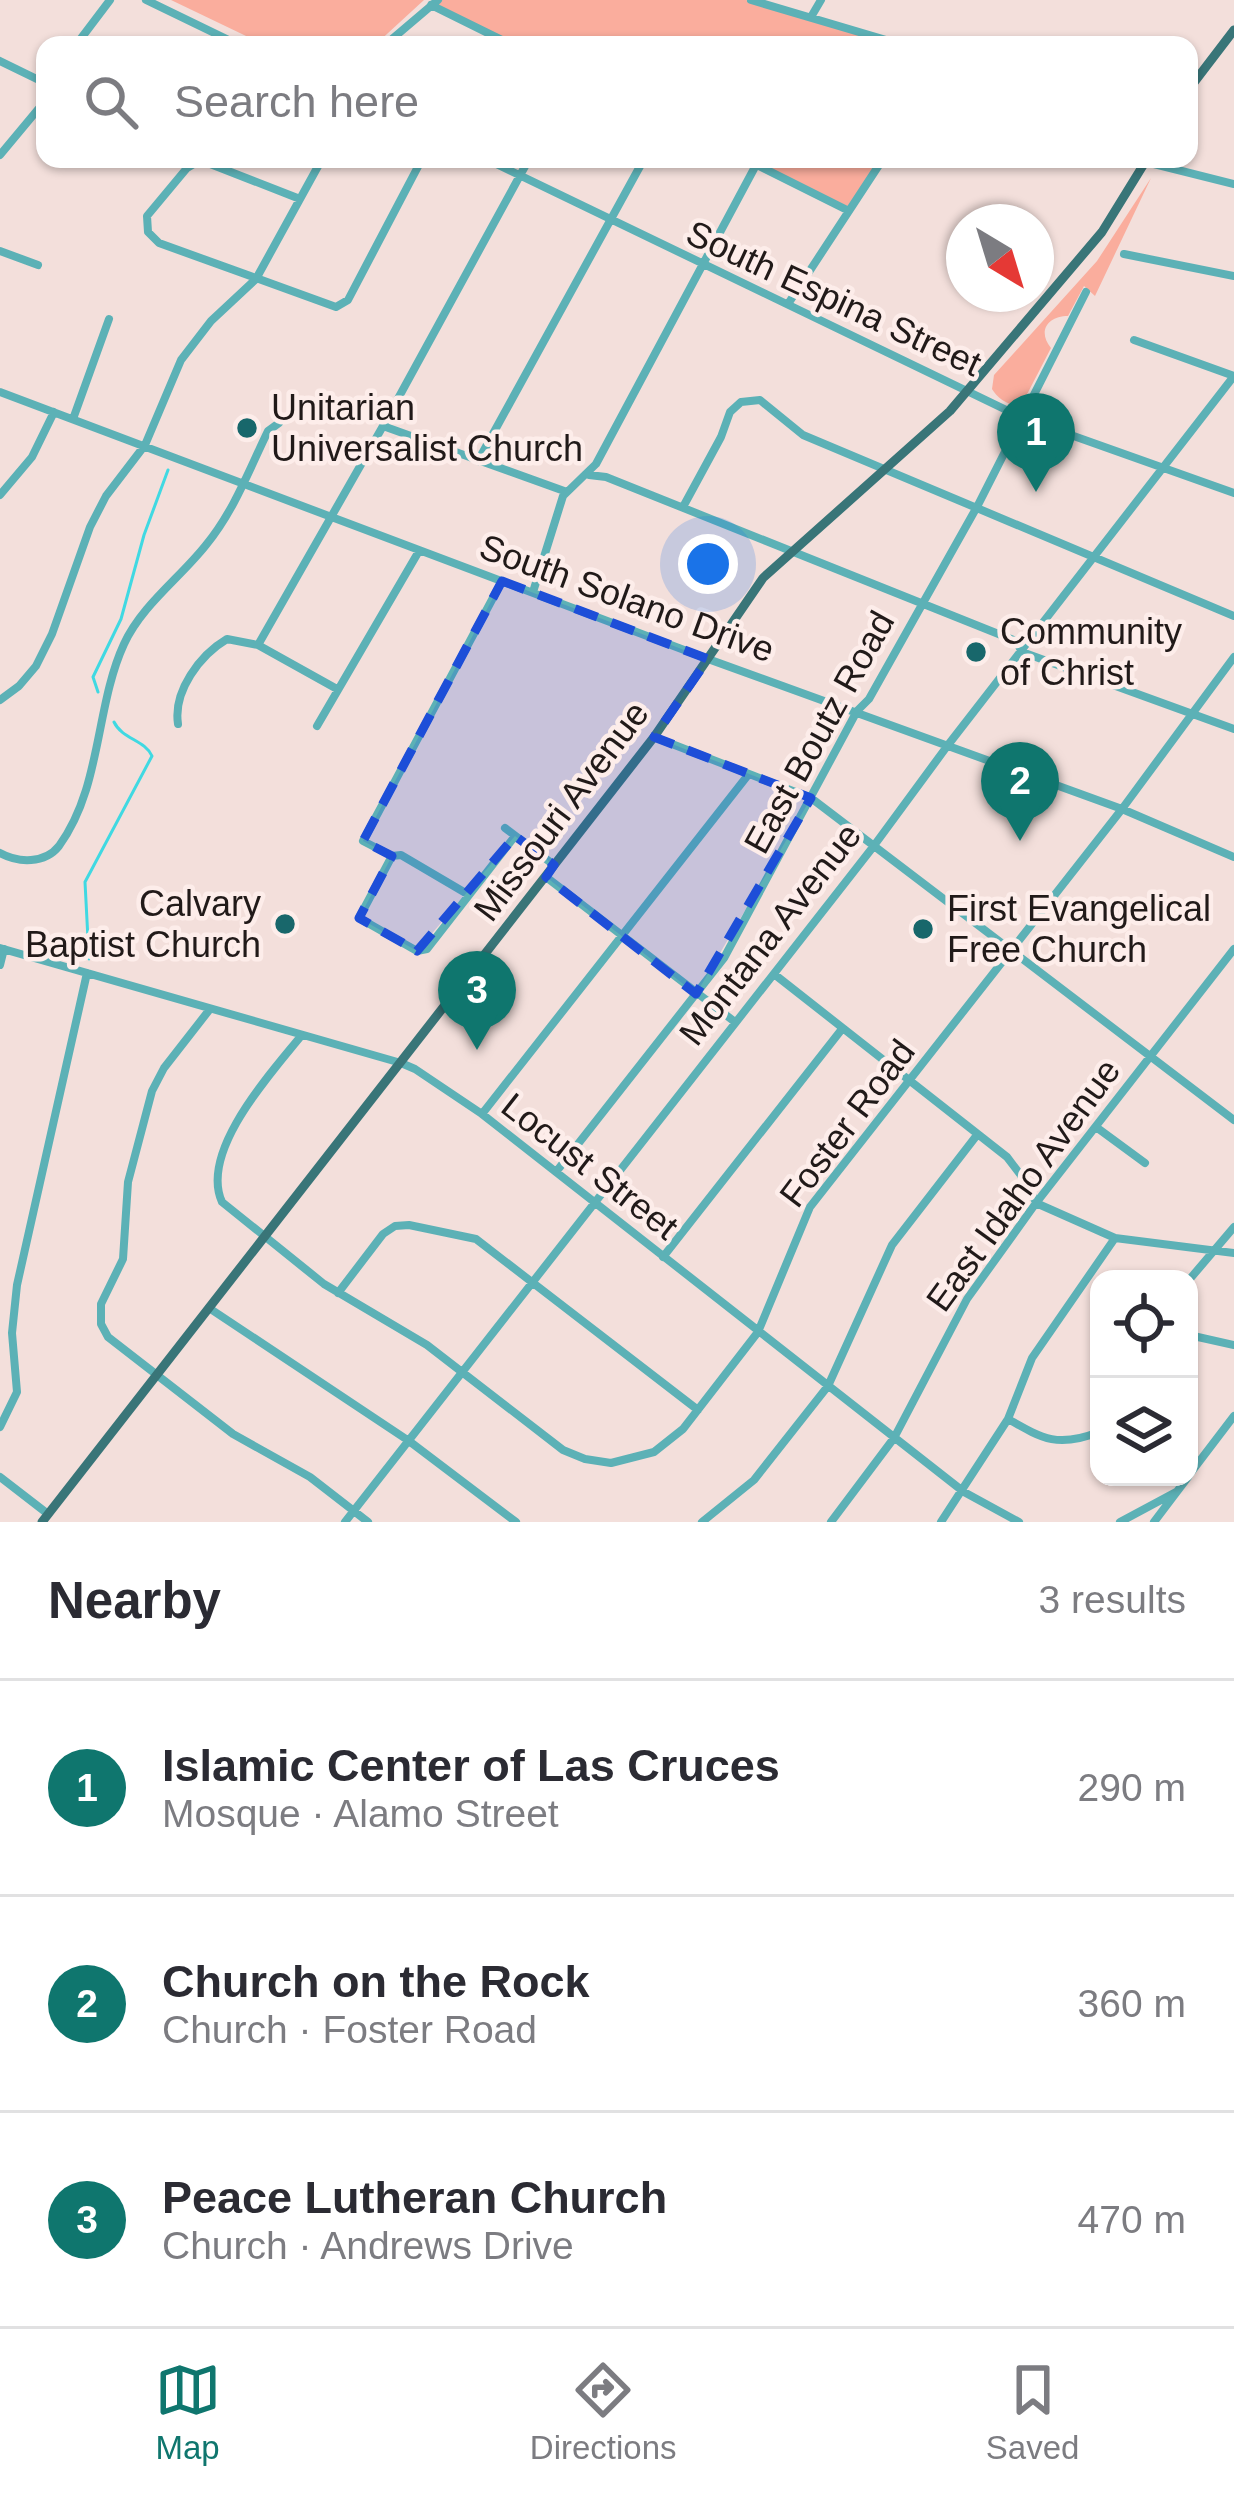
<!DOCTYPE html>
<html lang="en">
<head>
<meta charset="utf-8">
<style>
  body { margin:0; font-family:Helvetica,sans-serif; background:#f2f2f3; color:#2b2b33 }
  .controls { position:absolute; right:36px; bottom:36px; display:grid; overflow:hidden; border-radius:24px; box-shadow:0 3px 9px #0004 }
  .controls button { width:108px; height:108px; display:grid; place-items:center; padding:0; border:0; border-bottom:3px solid #e1e1e2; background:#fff; color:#2b2b33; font:60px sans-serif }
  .compass { position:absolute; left:946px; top:204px; width:108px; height:108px; border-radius:50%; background:#fff; box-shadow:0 3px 9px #0004; rotate:142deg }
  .you { position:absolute; left:708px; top:564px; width:42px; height:42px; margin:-30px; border:9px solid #fff; border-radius:50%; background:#1a73e8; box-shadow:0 0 0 18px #1a73e833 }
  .badge { display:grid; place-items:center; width:78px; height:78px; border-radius:50%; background:#0f766e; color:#fff; font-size:39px; font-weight:700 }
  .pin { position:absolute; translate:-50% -99px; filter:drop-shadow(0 3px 6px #0008) }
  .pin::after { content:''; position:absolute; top:63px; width:42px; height:36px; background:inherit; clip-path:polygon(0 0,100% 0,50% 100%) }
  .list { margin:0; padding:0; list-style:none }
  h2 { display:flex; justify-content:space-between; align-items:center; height:156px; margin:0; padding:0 48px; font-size:51px }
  h2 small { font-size:39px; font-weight:400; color:#7c7c81 }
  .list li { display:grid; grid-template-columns:78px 1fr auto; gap:36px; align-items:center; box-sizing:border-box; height:216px; padding:0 48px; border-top:3px solid #e1e1e2 }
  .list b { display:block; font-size:45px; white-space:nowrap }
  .list p { margin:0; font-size:39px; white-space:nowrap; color:#7c7c81 }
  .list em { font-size:39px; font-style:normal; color:#7c7c81 }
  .icon { flex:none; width:66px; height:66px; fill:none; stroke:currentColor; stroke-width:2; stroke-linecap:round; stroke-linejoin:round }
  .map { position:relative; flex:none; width:1234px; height:1522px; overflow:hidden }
  .search { position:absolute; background:#fff; box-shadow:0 3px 9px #0004; left:36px; right:36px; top:36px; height:132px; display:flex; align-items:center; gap:30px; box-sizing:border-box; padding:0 42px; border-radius:24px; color:#7c7c81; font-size:45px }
  .sheet { height:804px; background:#fff }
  nav { display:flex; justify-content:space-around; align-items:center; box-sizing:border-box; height:168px; border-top:3px solid #e1e1e2; background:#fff; font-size:33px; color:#7c7c81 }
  nav a { display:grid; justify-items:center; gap:6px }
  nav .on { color:#0f766e }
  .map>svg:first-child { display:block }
  .green { fill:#faad9d }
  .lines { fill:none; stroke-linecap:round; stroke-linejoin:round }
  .stream { stroke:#40d9e2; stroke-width:3 }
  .minor { stroke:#5cb1b6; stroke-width:8 }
  .major { stroke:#397578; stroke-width:9 }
  .marked { fill:#1d4ed8; fill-opacity:0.2; stroke:#1d4ed8; stroke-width:9; stroke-dasharray:24 15; stroke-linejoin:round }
  .poi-dot { fill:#18676b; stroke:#fdedea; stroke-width:4.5 }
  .labels { text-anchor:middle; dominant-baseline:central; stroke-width:9; stroke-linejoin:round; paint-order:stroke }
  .street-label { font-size:36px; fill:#211a19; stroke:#fdedea }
  .poi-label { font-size:36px; fill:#211a19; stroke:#fdedea; text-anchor:start }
</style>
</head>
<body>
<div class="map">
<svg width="1234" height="1522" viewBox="0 0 1234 1522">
  <rect width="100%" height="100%" fill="#f3dfdb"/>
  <!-- green -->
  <path class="green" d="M 171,0 L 424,0 L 375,45 L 265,45 Z
    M 438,0 L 746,0 L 903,45 L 511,45 L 431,5 Z
    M 741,159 L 883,159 L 849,210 L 843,210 Z
    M 1151,178 L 1095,296 L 1084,286 L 1068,316 C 1048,316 1037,331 1051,348 L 1022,404 C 1012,409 997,398 992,389 L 994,375 L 1097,261 Z"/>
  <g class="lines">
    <!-- stream -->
    <path class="stream" d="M 98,692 L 93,677 L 121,619 L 144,535 L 168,470
      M 89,959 L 85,882 L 152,756 C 145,740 122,739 114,722"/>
    <!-- minor -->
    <path class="minor" d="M 146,0 L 239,45
      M 751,0 L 903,45
      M 431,5 L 512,45
      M 811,17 L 821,0
      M 76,45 L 110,0
      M 385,45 L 438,0
      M 0,61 L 45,83
      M 0,155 L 45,101
      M 486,159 L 1023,418 L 1234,493
      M 745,159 L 847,210
      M 1134,159 L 1234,184
      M 300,199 L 200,160 L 187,168 L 147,216 L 148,232 L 159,243 L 336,307 L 348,300 L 422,159
      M 0,251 L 38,265
      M 1124,254 L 1234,276
      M 788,304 L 883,159
      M 1134,340 L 1234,376
      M 0,392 L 708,659 L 1122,809 L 1234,857
      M 73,419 L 109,319
      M 383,426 L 567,492
      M 478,461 L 644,159
      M 589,475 L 606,477 L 1016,641 L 1022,652 L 1234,729
      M 0,495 L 32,457 L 54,412
      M 683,507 L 721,437 L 730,412 L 741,402 L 760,400 L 803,435 L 1234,616
      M 502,581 L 363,841 L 392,856 L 359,918 L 417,951 L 427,949 L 515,836
      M 533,592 L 563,496 L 596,464 L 756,165
      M 258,645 L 337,689
      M 0,700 L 19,686 L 36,666 L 52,634 L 90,527 L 106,496 L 145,445 L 181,360 L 211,321 L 256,279 L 322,159
      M 178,724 C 173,691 200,655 227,639 L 258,645 L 383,426 L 529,159
      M 317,726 L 419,551
      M 654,737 L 811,798 L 1234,1120
      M 505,828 L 554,865
      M 0,853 C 18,863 45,864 59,846 C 102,787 95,707 124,644 C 142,605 180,578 206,545 C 234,511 249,470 268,431 L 279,423
      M 392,856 L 401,855 L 469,895
      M 546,877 L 735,1022
      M 0,948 L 401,1063 L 415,1069 L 482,1114 L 964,1492 L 1019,1522
      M 0,965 L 4,949
      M 774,974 L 1007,1157 L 1029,1186 L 1036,1203 L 1115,1238 L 1234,1253
      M 210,1009 L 164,1068 L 152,1091 L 128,1182 L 123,1259 L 101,1304 L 101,1324 L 108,1337 L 233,1434 L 310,1477 L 368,1522
      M 301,1036 C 272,1072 199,1151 222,1202 L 324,1284 L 427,1345 L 563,1450 L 585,1459 L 611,1463 L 654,1452 L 683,1429 L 758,1332 L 810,1207 L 1122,809 L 1234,657
      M 482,1114 L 748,775
      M 1096,1127 L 1145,1163
      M 556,1172 L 724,958 L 857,711 L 869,699 L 978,505 L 1086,292
      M 663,1257 L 842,1029
      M 1189,1280 L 1234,1227
      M 338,1293 L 383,1234 L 395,1226 L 409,1225 L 476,1239 L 698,1410
      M 209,1308 L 409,1441 L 516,1522
      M 1189,1335 L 1234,1345
      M 1008,1419 C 1043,1439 1058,1448 1099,1432
      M 0,1427 L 17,1392 L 12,1333 L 17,1285 L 87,973
      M 1189,1475 L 1234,1416
      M 0,1477 L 48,1514
      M 345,1522 L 873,847 L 948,745 L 1234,376
      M 702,1522 L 754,1480 L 828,1386 L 892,1245 L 977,1135
      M 831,1522 L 894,1438 L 967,1299 L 1036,1203 L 1234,949
      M 941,1522 L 1008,1419 L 1032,1358 L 1115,1238
      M 1120,1522 L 1176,1492
      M 1154,1522 L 1188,1477"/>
    <!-- major -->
    <path class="major" d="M 1189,89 L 1234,30
      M 42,1522 L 654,737 L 763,578 L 950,411 L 1102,232 L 1147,159"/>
  </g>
  <!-- marked area -->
  <path class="marked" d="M 502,581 L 708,659 L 654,737 L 811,798 L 696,994 L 546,877 L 554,865 L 515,836 L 417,951 L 359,918 L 392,856 L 363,841 Z"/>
  <!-- markers -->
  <g class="poi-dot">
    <circle cx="247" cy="428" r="12"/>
    <circle cx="976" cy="652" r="12"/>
    <circle cx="285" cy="924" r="12"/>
    <circle cx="923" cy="929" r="12"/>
  </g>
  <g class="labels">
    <!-- street labels -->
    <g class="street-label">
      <text transform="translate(834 298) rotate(25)">South Espina Street</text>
      <text transform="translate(627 598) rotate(20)">South Solano Drive</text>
      <text transform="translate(819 732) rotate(-61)">East Boutz Road</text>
      <text transform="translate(561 811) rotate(-53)">Missouri Avenue</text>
      <text transform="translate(770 934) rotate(-52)">Montana Avenue</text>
      <text transform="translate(847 1123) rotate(-53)">Foster Road</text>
      <text transform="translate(590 1166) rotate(38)">Locust Street</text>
      <text transform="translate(1023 1185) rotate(-54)">East Idaho Avenue</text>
    </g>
    <!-- poi labels -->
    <g class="poi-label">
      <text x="271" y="407">Unitarian<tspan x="271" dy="41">Universalist Church</tspan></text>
      <text x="1000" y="631">Community<tspan x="1000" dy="41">of Christ</tspan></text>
      <text x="261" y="903" text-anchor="end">Calvary<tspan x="261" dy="41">Baptist Church</tspan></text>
      <text x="947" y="908">First Evangelical<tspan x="947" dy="41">Free Church</tspan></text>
    </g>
  </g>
</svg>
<div class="controls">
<button><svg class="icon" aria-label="locate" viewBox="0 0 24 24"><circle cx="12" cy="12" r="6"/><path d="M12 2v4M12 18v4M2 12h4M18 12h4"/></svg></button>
<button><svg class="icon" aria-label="layers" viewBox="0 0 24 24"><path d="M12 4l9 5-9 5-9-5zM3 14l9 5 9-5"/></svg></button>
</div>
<svg class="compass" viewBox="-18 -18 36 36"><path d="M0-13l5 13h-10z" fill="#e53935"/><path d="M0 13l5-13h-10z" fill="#7c7c81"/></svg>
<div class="you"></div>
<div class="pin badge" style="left:1036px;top:492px">1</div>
<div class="pin badge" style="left:1020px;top:841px">2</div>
<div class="pin badge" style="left:477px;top:1050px">3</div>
<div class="search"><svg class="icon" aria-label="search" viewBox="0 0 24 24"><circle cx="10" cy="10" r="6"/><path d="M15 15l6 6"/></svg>Search here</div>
</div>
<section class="sheet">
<h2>Nearby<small>3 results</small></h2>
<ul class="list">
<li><span class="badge">1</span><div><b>Islamic Center of Las Cruces</b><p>Mosque · Alamo Street</p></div><em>290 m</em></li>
<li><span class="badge">2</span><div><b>Church on the Rock</b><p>Church · Foster Road</p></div><em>360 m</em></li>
<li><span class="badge">3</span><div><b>Peace Lutheran Church</b><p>Church · Andrews Drive</p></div><em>470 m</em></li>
</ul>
</section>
<nav>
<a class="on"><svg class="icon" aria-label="map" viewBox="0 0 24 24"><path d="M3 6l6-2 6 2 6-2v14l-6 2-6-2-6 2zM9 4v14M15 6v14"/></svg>Map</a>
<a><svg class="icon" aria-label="directions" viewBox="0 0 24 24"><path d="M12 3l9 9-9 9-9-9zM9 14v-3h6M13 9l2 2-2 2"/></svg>Directions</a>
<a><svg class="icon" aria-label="saved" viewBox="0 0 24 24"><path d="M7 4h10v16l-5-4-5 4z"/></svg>Saved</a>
</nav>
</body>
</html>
